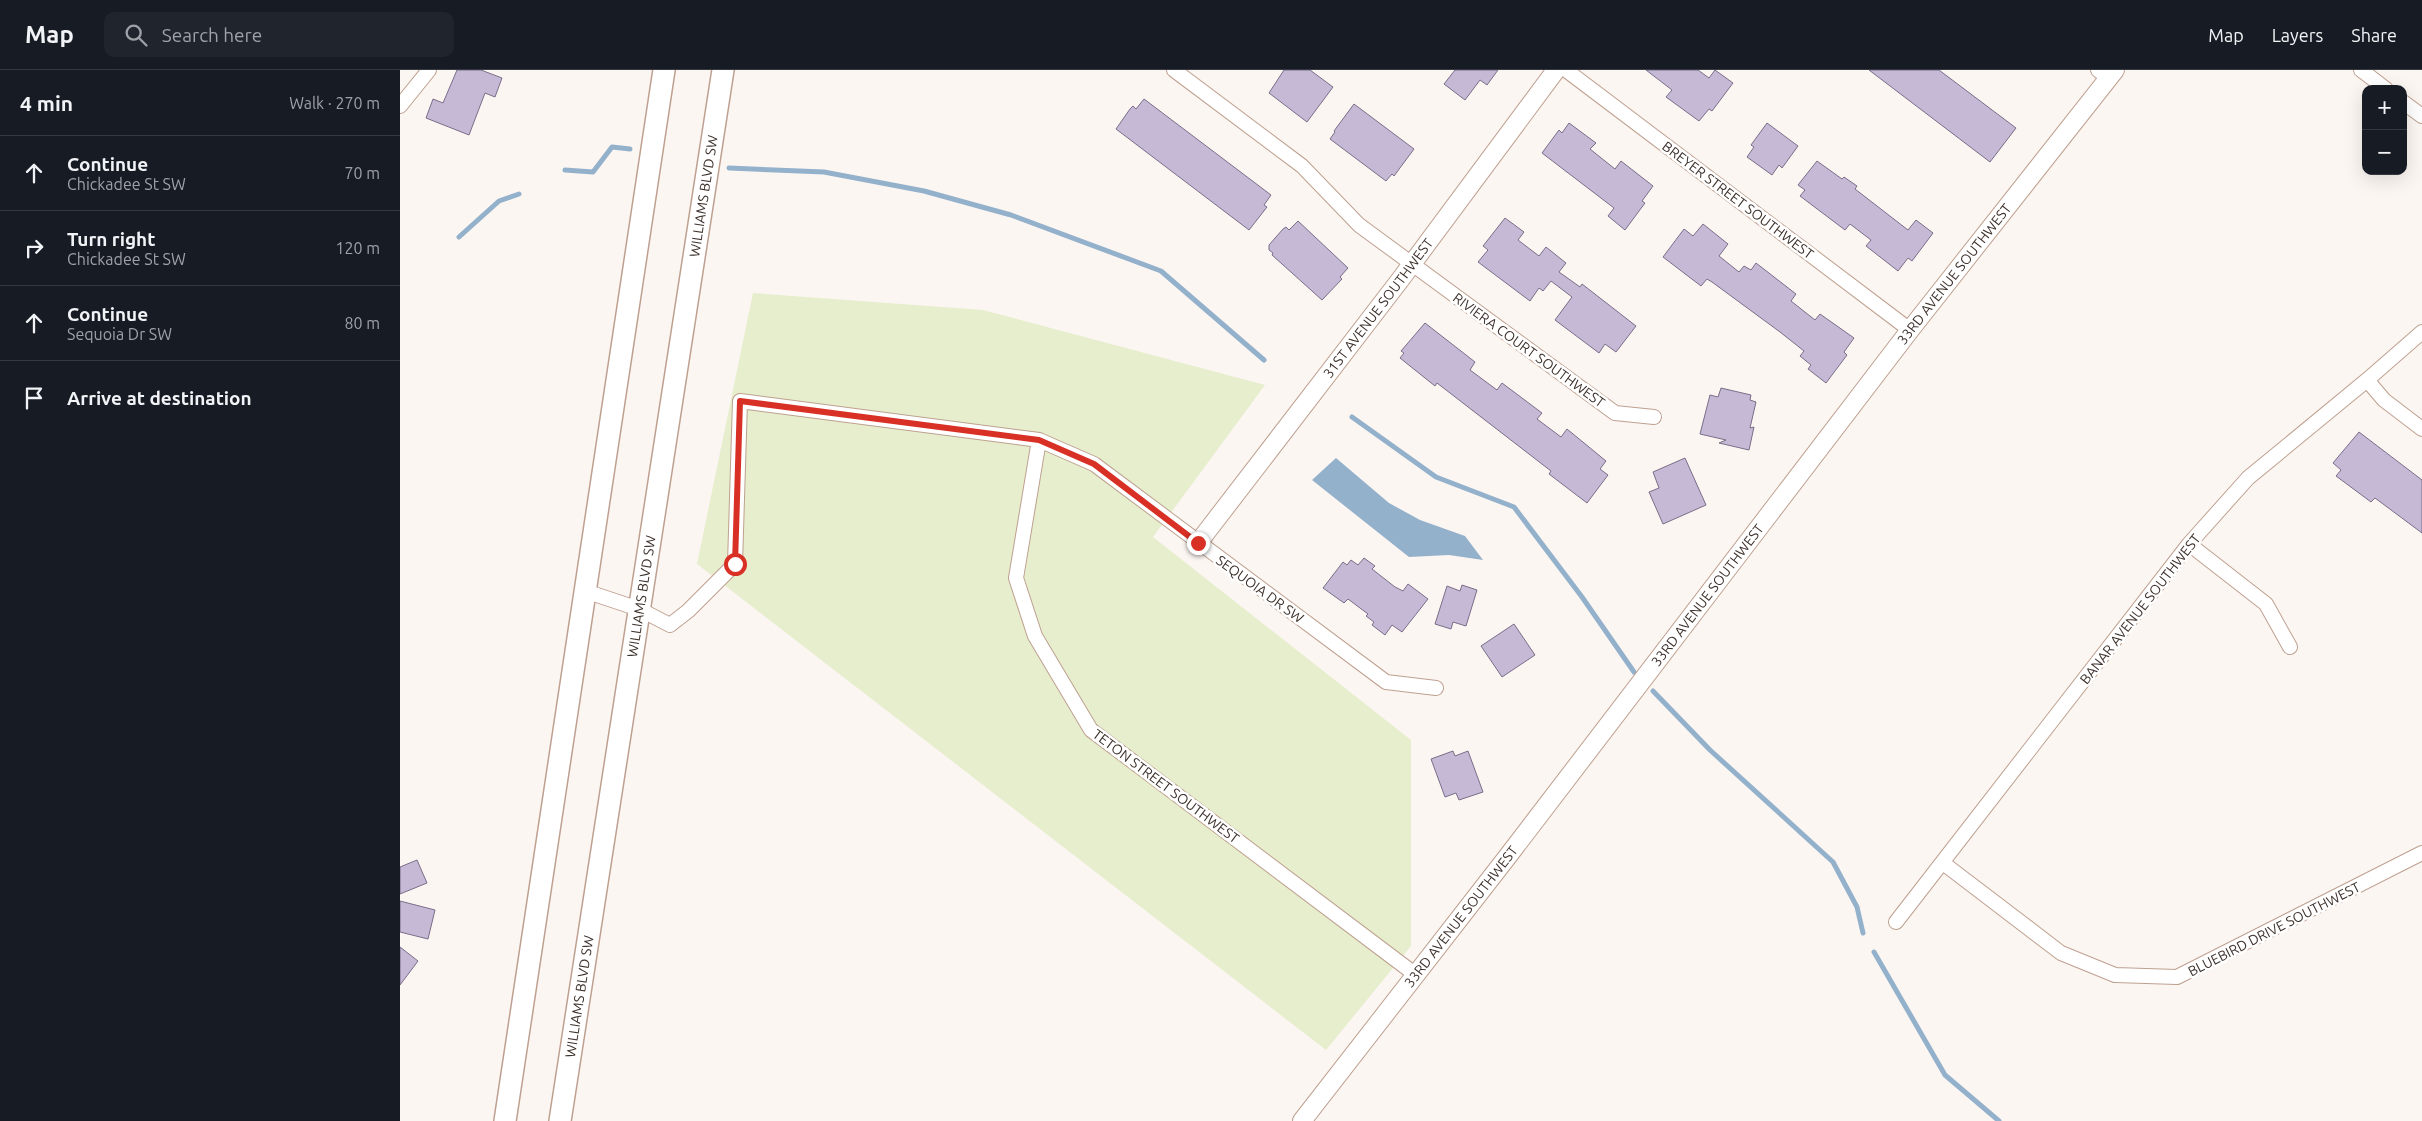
<!DOCTYPE html>
<html lang="en">
<head>
<meta charset="utf-8">
<style>
  body { margin:0; font-family:Ubuntu,sans-serif; background:#20242c; color:#f1f3f6 }
  .controls { position:absolute; right:15px; top:15px; display:grid; overflow:hidden; border-radius:10px; box-shadow:0 5px 20px #0002 }
  .controls button { width:45px; height:45px; display:grid; place-items:center; padding:0; border:0; border-bottom:1px solid #363941; background:#171b24; color:#f1f3f6; font:25px sans-serif }
  .stop { position:absolute; width:15px; height:15px; margin:-11px; border:4px solid #d93025; border-radius:50%; background:#fff }
  .stop.end { background:#d93025; border-color:#fff; box-shadow:0 1px 5px #0008 }
  .list { margin:0; padding:0; list-style:none }
  h2 { display:flex; justify-content:space-between; align-items:center; height:65px; margin:0; padding:0 20px; font-size:21px }
  h2 small { font-size:16px; font-weight:400; color:#9ea1a6 }
  .list li { display:grid; grid-template-columns:32px 1fr auto; gap:15px; align-items:center; box-sizing:border-box; height:75px; padding:0 20px; border-top:1px solid #363941 }
  .list b { display:block; font-size:19px; white-space:nowrap }
  .list p { margin:0; font-size:16px; white-space:nowrap; color:#9ea1a6 }
  .list em { font-size:16px; font-style:normal; color:#9ea1a6 }
  .icon { flex:none; width:28px; height:28px; fill:none; stroke:currentColor; stroke-width:2; stroke-linecap:round; stroke-linejoin:round }
  .map { position:relative; flex:none; width:2022px; height:1051px; overflow:hidden }
  header { display:flex; align-items:center; gap:30px; box-sizing:border-box; height:70px; padding:0 25px; background:#171b24; border-bottom:1px solid #363941 }
  header strong { font-size:24px }
  nav { display:flex; gap:28px; margin-inline-start:auto; font-size:18px }
  .search { width:350px; height:45px; background:#20242c; display:flex; align-items:center; gap:12px; box-sizing:border-box; padding:0 18px; border-radius:10px; color:#9ea1a6; font-size:19px }
  main { display:flex }
  aside { flex:1; background:#171b24 }
  .map>svg:first-child { display:block }
  .green { fill:#e6eecd }
  .water { fill:#94b1cc }
  .lines { fill:none; stroke-linecap:round; stroke-linejoin:round }
  .stream { stroke:#94b1cc; stroke-width:5 }
  .building { fill:#c5b9d6; stroke:#796e88 }
  .minor-casing { stroke:#bea090; stroke-width:16 }
  .tertiary-casing { stroke:#bea090; stroke-width:20 }
  .primary-casing { stroke:#bea090; stroke-width:24 }
  .minor { stroke:#fff; stroke-width:14 }
  .tertiary { stroke:#fff; stroke-width:18 }
  .primary { stroke:#fff; stroke-width:21 }
  .route { stroke:#d93025; stroke-width:6 }
  .labels { text-anchor:middle; dominant-baseline:central; stroke-width:5; stroke-linejoin:round; paint-order:stroke }
  .street-label { font-size:14px; fill:#3e322c; stroke:#fff }
</style>
</head>
<body>
<header>
<strong>Map</strong>
<div class="search"><svg class="icon" aria-label="search" viewBox="0 0 24 24"><circle cx="10" cy="10" r="6"/><path d="M15 15l6 6"/></svg>Search here</div>
<nav><a>Map</a><a>Layers</a><a>Share</a></nav>
</header>
<main>
<aside>
<h2>4 min<small>Walk · 270 m</small></h2>
<ul class="list">
<li><svg class="icon" aria-label="ahead" viewBox="0 0 24 24"><path d="M12 20V5M6 11l6-6 6 6"/></svg><div><b>Continue</b><p>Chickadee St SW</p></div><em>70 m</em></li>
<li><svg class="icon" aria-label="right" viewBox="0 0 24 24"><path d="M7 20v-9h11M14 6l5 5-5 5"/></svg><div><b>Turn right</b><p>Chickadee St SW</p></div><em>120 m</em></li>
<li><svg class="icon" aria-label="ahead" viewBox="0 0 24 24"><path d="M12 20V5M6 11l6-6 6 6"/></svg><div><b>Continue</b><p>Sequoia Dr SW</p></div><em>80 m</em></li>
<li><svg class="icon" aria-label="arrive" viewBox="0 0 24 24"><path d="M6 21V4h12l-3 4 3 4H6"/></svg><div><b>Arrive at destination</b></div></li>
</ul>
</aside>
<div class="map">
<svg width="2022" height="1051" viewBox="0 0 2022 1051">
  <rect width="100%" height="100%" fill="#fcf6f2"/>
  <!-- green -->
  <path class="green" d="M 353,223 L 583,240 L 865,315 L 753,467 L 1011,670 L 1011,876 L 926,980 L 297,494 Z"/>
  <!-- water -->
  <path class="water" d="M 936,388 L 989,433 L 1020,450 L 1065,466 L 1083,490 L 1049,485 L 1009,487 L 912,410 Z"/>
  <g class="lines">
    <!-- stream -->
    <path class="stream" d="M 329,98 L 424,102 L 524,121 L 611,145 L 761,201 L 864,290
      M 165,100 L 193,102 L 212,77 L 230,79
      M 59,167 L 99,131 L 119,124
      M 952,347 L 1036,407 L 1114,437 L 1182,527 L 1234,602
      M 1253,621 L 1310,680 L 1433,792 L 1457,837 L 1463,863
      M 1474,882 L 1545,1005 L 1599,1051"/>
  </g>
  <!-- building -->
  <path class="building" d="M 57,0 L 81,0 L 102,8 L 95,27 L 85,23 L 69,65 L 26,48 L 33,29 L 43,33 Z
    M 884,0 L 910,0 L 933,17 L 907,52 L 869,23 Z
    M 1055,0 L 1098,0 L 1087,15 L 1080,10 L 1065,30 L 1044,14 Z
    M 1246,0 L 1298,0 L 1309,8 L 1315,0 L 1333,13 L 1312,41 L 1309,39 L 1299,51 L 1266,27 L 1272,20 Z
    M 1469,0 L 1539,0 L 1616,58 L 1590,92 Z
    M 744,29 L 871,125 L 864,135 L 867,137 L 849,160 L 716,59 L 730,39 L 733,36 L 736,39 Z
    M 954,34 L 1014,79 L 994,106 L 992,104 L 986,111 L 930,69 L 935,62 L 934,61 Z
    M 1169,53 L 1196,73 L 1190,79 L 1215,99 L 1221,91 L 1253,116 L 1242,131 L 1245,133 L 1225,160 L 1208,146 L 1214,138 L 1142,83 L 1159,60 L 1162,63 Z
    M 1367,53 L 1398,76 L 1382,98 L 1379,95 L 1372,105 L 1347,87 L 1354,77 L 1351,75 Z
    M 1417,91 L 1442,109 L 1444,107 L 1457,116 L 1455,119 L 1508,160 L 1516,150 L 1533,163 L 1512,191 L 1508,188 L 1498,201 L 1466,176 L 1471,170 L 1450,154 L 1445,160 L 1400,126 L 1405,120 L 1398,115 Z
    M 1105,148 L 1124,162 L 1118,170 L 1139,186 L 1146,177 L 1166,193 L 1159,202 L 1180,217 L 1182,214 L 1236,256 L 1216,282 L 1205,274 L 1199,283 L 1155,250 L 1172,227 L 1151,211 L 1143,221 L 1139,218 L 1130,231 L 1078,192 L 1088,180 L 1083,176 Z
    M 898,151 L 948,198 L 940,207 L 942,209 L 922,230 L 872,185 L 873,183 L 869,180 L 869,175 L 883,159 L 886,157 L 889,160 Z
    M 1303,154 L 1328,174 L 1319,186 L 1339,202 L 1344,196 L 1351,200 L 1356,193 L 1396,224 L 1391,231 L 1415,250 L 1420,244 L 1454,268 L 1444,282 L 1447,285 L 1426,313 L 1408,299 L 1411,295 L 1400,286 L 1404,281 L 1380,262 L 1312,212 L 1307,209 L 1301,216 L 1263,187 L 1284,159 L 1293,166 Z
    M 1025,253 L 1075,292 L 1070,300 L 1097,320 L 1102,313 L 1142,343 L 1137,349 L 1161,367 L 1167,359 L 1206,391 L 1200,399 L 1208,405 L 1187,433 L 1149,404 L 1151,401 L 1037,313 L 1035,316 L 1000,288 L 1004,283 L 1001,281 Z
    M 1321,318 L 1351,325 L 1350,330 L 1356,332 L 1350,358 L 1354,357 L 1349,380 L 1319,373 L 1326,370 L 1300,364 L 1310,325 L 1318,327 Z
    M 1959,362 L 2022,410 L 2022,463 L 1975,428 L 1971,432 L 1936,406 L 1941,400 L 1933,393 Z
    M 1285,388 L 1306,435 L 1263,454 L 1249,422 L 1259,418 L 1253,402 Z
    M 964,488 L 975,496 L 972,499 L 995,517 L 1003,521 L 1008,514 L 1028,529 L 1002,562 L 992,555 L 985,565 L 972,555 L 974,552 L 966,546 L 968,544 L 948,529 L 944,533 L 923,518 L 943,492 L 947,495 L 951,490 L 958,495 Z
    M 1062,515 L 1077,520 L 1066,556 L 1053,552 L 1051,559 L 1035,554 L 1047,516 L 1060,521 Z
    M 1114,554 L 1135,585 L 1102,607 L 1081,576 Z
    M 1053,681 L 1055,686 L 1068,681 L 1083,722 L 1059,730 L 1056,723 L 1045,727 L 1031,689 Z
    M 17,790 L 27,813 L 0,824 L 0,797 Z
    M 0,831 L 35,840 L 28,869 L 0,862 Z
    M 0,877 L 18,891 L 0,915 Z"/>
  <g class="lines">
    <defs>
      <path id="minor" d="M 774,0 L 902,96 L 959,155 L 1215,343 L 1254,347
        M 1166,0 L 1510,260
        M 1698,0 L 1709,8
        M 1961,0 L 1986,19
        M 2003,32 L 2022,46
        M 0,36 L 29,0
        M 1967,310 L 1984,330 L 2022,359
        M 639,370 L 616,508 L 635,566 L 691,660 L 1016,905
        M 1789,474 L 1866,534 L 1890,577
        M 185,521 L 239,539 L 270,555 L 288,541 L 335,494 L 340,331 L 639,370 L 694,394 L 986,612 L 1036,618
        M 1543,793 L 1661,883 L 1715,905 L 1777,907 L 2022,783
        M 1496,852 L 1789,474 L 1848,408 L 1967,310 L 2022,262"/>
      <g id="tertiary">
        <path id="s1" d="M 798,473 L 1000,210 L 1156,0"/>
        <path id="s2" d="M 902,1051 L 1108,786 L 1510,260 L 1715,0"/>
      </g>
      <g id="primary">
        <path d="M 105,1051 L 264,0"/>
        <path id="s3" d="M 160,1051 L 323,0"/>
      </g>
    </defs>
    <!-- minor casing -->
    <use href="#minor" class="minor-casing"/>
    <!-- tertiary casing -->
    <use href="#tertiary" class="tertiary-casing"/>
    <!-- primary casing -->
    <use href="#primary" class="primary-casing"/>
    <!-- minor -->
    <use href="#minor" class="minor"/>
    <!-- tertiary -->
    <use href="#tertiary" class="tertiary"/>
    <!-- primary -->
    <use href="#primary" class="primary"/>
  </g>
  <g class="lines">
    <!-- route -->
    <path class="route" d="M 335,494 L 340,331 L 639,370 L 694,394 L 798,473"/>
  </g>
  <g class="labels">
    <!-- street labels -->
    <g class="street-label">
      <text stroke="none"><textPath href="#s3" startOffset="936">WILLIAMS BLVD SW</textPath></text>
      <text transform="translate(1338 130) rotate(37)">BREYER STREET SOUTHWEST</text>
      <text stroke="none"><textPath href="#s2" startOffset="1069">33RD AVENUE SOUTHWEST</textPath></text>
      <text stroke="none"><textPath href="#s1" startOffset="296">31ST AVENUE SOUTHWEST</textPath></text>
      <text transform="translate(1129 280) rotate(36)">RIVIERA COURT SOUTHWEST</text>
      <text transform="translate(860 519) rotate(36)">SEQUOIA DR SW</text>
      <text stroke="none"><textPath href="#s2" startOffset="664">33RD AVENUE SOUTHWEST</textPath></text>
      <text stroke="none"><textPath href="#s3" startOffset="531">WILLIAMS BLVD SW</textPath></text>
      <text transform="translate(1740 539) rotate(-52)">BANAR AVENUE SOUTHWEST</text>
      <text transform="translate(766 716) rotate(37)">TETON STREET SOUTHWEST</text>
      <text stroke="none"><textPath href="#s2" startOffset="259">33RD AVENUE SOUTHWEST</textPath></text>
      <text transform="translate(1874 859) rotate(-27)">BLUEBIRD DRIVE SOUTHWEST</text>
      <text stroke="none"><textPath href="#s3" startOffset="126">WILLIAMS BLVD SW</textPath></text>
    </g>
  </g>
</svg>
<div class="controls">
<button>+</button>
<button>−</button>
</div>
<div class="stop" style="left:335px;top:494px"></div>
<div class="stop end" style="left:798px;top:473px"></div>
</div>
</main>
</body>
</html>
